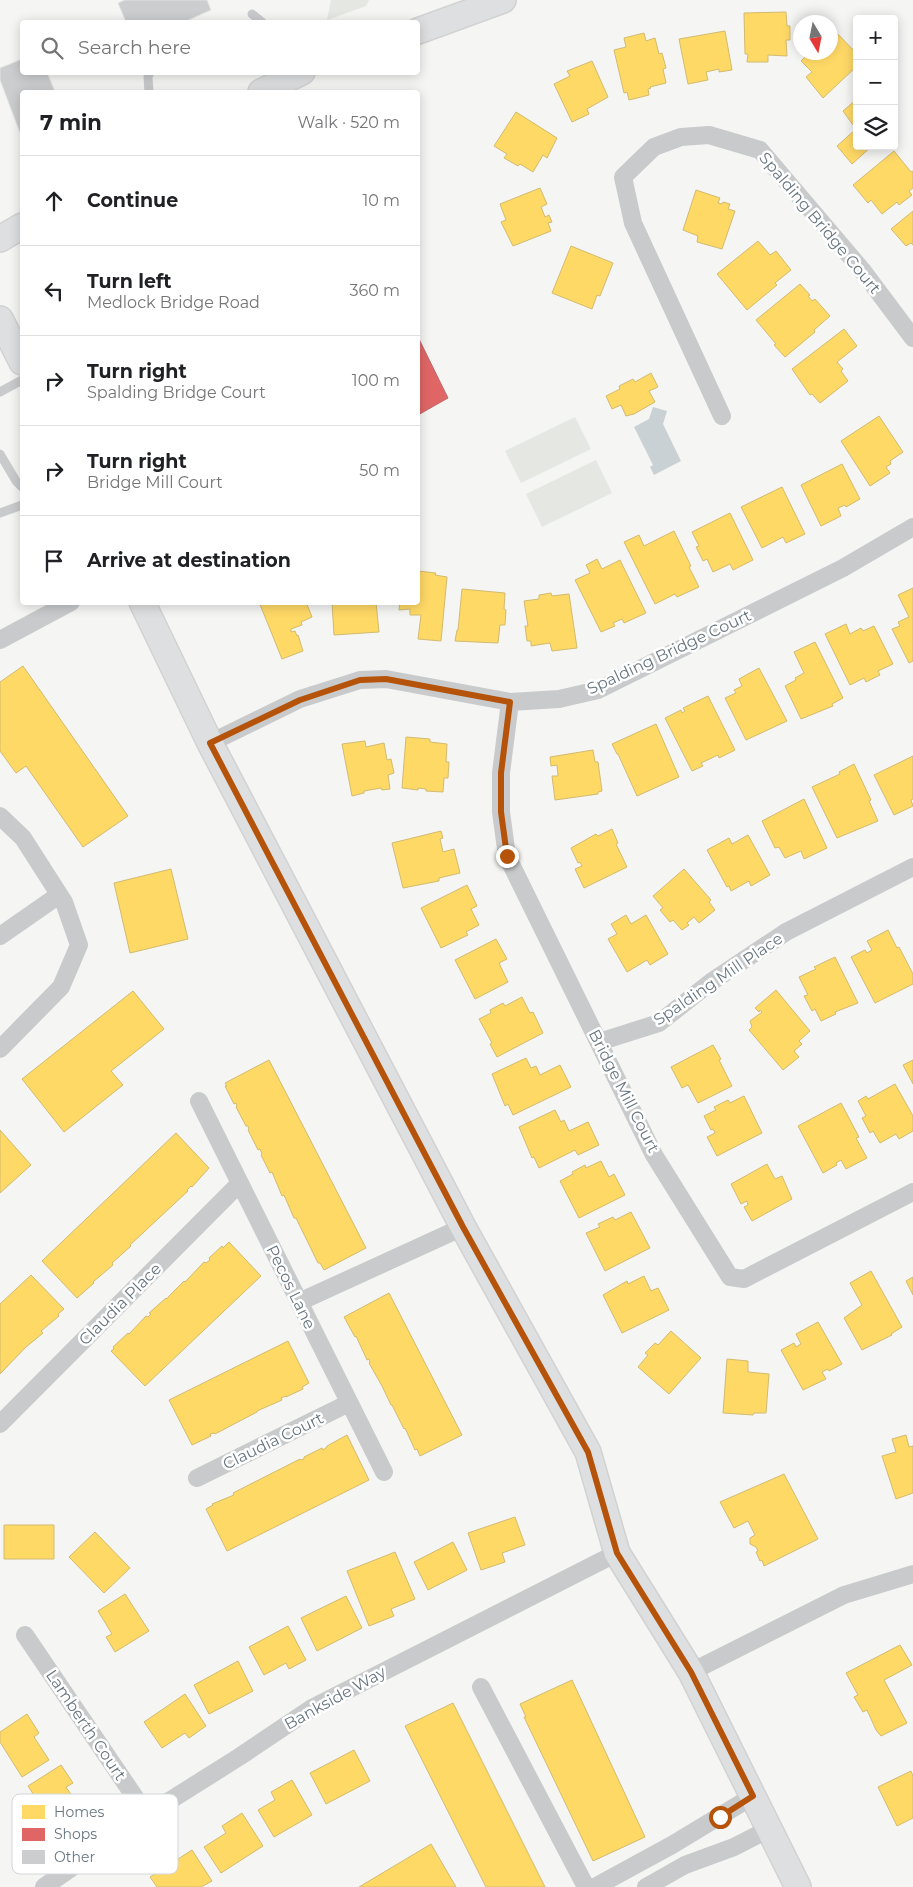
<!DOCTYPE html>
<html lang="en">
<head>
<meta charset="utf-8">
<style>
  body { margin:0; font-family:Montserrat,sans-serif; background:#f2f2f2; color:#202124 }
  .controls { position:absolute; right:15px; top:15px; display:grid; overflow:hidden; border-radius:5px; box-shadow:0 2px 12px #0003 }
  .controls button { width:45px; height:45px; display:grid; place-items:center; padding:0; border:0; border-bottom:1px solid #e0e0e0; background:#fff; color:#202124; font:25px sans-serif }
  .compass { position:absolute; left:793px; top:15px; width:45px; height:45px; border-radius:50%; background:#fff; box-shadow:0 2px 12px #0003; rotate:170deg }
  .stop { position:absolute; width:15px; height:15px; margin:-11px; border:4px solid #b45309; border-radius:50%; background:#fff }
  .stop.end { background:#b45309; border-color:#fff; box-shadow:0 1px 5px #0008 }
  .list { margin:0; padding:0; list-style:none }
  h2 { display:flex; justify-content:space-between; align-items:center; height:65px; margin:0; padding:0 20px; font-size:21px }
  h2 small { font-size:16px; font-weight:400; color:#757577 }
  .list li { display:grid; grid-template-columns:32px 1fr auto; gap:15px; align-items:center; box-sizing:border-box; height:90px; padding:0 20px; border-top:1px solid #e0e0e0 }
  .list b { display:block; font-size:19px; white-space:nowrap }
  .list p { margin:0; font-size:16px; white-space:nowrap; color:#757577 }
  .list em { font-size:16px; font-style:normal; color:#757577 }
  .icon { flex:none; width:28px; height:28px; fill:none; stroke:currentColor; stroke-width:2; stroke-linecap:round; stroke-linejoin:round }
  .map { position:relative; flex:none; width:913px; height:1887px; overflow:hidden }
  .search { position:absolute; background:#fff; box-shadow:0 2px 12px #0003; left:20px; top:20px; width:400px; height:55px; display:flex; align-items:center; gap:12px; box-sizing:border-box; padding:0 18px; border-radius:5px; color:#757577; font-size:19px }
  .panel { position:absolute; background:#fff; box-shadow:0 2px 12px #0003; left:20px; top:90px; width:400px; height:515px; border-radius:5px }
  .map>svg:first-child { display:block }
  .green { fill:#e4e7e2 }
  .water { fill:#cad1d4 }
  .homes { fill:#ffd966; stroke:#d2bb6e }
  .shops { fill:#e06666; stroke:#bc6b6e }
  .building { fill:#cccdce; stroke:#e4e4e4 }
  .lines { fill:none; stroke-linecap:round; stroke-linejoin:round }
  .secondary-casing { stroke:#d2d2d2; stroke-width:28 }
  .lane { stroke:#c9cacb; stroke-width:9 }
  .street { stroke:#c9cacb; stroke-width:18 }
  .secondary { stroke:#dedfe0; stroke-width:25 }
  .route { stroke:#b45309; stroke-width:6 }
  .labels { text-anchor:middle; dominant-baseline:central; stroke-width:5; stroke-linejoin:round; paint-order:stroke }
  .street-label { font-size:16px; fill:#687680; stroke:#fff }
  .key { fill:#fff; stroke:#d2d6d9; stroke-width:1 }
  .key-label { font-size:14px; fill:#687680 }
</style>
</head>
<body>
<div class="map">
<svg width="913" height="1887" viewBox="0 0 913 1887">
  <rect width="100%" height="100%" fill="#f5f5f4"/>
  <!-- green -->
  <path class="green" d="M 331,0 L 369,0 L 366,6 L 327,20 Z
    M 575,417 L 591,449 L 521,483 L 505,451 Z
    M 596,460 L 612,493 L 542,527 L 526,494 Z"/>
  <!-- water -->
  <path class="water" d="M 653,407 L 667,411 L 663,424 L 681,461 L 654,475 L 650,467 L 653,465 L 634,427 L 649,419 Z"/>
  <!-- homes -->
  <path class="homes" d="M 786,12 L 787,26 L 790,26 L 790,40 L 786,40 L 787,56 L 768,55 L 768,62 L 747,62 L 748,54 L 745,54 L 744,13 Z
    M 834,30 L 857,54 L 857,66 L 823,98 L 806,77 L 812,72 L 801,61 L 810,52 L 830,52 L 830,33 Z
    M 725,31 L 732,70 L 719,72 L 719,69 L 706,72 L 708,80 L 688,84 L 679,39 Z
    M 644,33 L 646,41 L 655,38 L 659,54 L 662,53 L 666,68 L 663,69 L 666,83 L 650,87 L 651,88 L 648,89 L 649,95 L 629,100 L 627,92 L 624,93 L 614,50 L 626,47 L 624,38 Z
    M 592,61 L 608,97 L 587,109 L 589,114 L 572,122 L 554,84 L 570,76 L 567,71 Z
    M 857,99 L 857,146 L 872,146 L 852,164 L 837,146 L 856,129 L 843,111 Z
    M 516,112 L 557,138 L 547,158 L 543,155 L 533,172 L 520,164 L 518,166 L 504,158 L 507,154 L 494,146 Z
    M 894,151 L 911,172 L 913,171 L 913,188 L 909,191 L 912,195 L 899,205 L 897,202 L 882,214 L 871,200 L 868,203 L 853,185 Z
    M 540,188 L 547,204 L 541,207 L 545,217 L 549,215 L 552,222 L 548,223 L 551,231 L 513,246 L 501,222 L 506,220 L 500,204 Z
    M 696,190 L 720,198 L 718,203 L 722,204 L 723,202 L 730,204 L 728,209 L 735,211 L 722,249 L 697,242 L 698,236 L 683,230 Z
    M 913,211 L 913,245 L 911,243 L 906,246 L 891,229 Z
    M 758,241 L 770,255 L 776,251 L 791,270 L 775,283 L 777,285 L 747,310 L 717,274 Z
    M 571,246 L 613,263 L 600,296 L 597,295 L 592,309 L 552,293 Z
    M 800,284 L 810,295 L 808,296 L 812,301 L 815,299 L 830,316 L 814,330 L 815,332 L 785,357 L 774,345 L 776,344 L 756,320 Z
    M 844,329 L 857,346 L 837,362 L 843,369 L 841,371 L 848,381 L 820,403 L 812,394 L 810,395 L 792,369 Z
    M 651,373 L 658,387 L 649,391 L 655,402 L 634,414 L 626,416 L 621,405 L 612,409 L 606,396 L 620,389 L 619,386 L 633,379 L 635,382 Z
    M 879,416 L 903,452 L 890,461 L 891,464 L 886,467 L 890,473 L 870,486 L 841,441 Z
    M 842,464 L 860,499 L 846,507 L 845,505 L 838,508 L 841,516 L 821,526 L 801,485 Z
    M 782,487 L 805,534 L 786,543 L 783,537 L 762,548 L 741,507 Z
    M 730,513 L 753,560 L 733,570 L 730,564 L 713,572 L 707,559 L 703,561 L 696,547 L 699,546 L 692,532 Z
    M 674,531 L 691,566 L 689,567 L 699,587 L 677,597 L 675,594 L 655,604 L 624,542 L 639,535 L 644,546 Z
    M 597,559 L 602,569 L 620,560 L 646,613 L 624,623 L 622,619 L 613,623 L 615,626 L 601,632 L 575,580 L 590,573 L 586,565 Z
    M 418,571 L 436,573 L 435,575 L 447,577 L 441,641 L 418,639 L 421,615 L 410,615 L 410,609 L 399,610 L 400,602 L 418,602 Z
    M 913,588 L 913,661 L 909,663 L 892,629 L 900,626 L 898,622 L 909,617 L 898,595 Z
    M 462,589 L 505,593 L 504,609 L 506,610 L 505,625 L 500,625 L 498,643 L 455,641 L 457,630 L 458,630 Z
    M 551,593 L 552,596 L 569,594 L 577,648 L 552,651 L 550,643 L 531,646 L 531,641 L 527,641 L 525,626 L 528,626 L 524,601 L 539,599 L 539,595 Z
    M 259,602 L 306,602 L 312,617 L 301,622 L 302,625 L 291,629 L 291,632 L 295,631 L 297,636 L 298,635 L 303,651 L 282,659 Z
    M 332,602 L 376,602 L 379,632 L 334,635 Z
    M 846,624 L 850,634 L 861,628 L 863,631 L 874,626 L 893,664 L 878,671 L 880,675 L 866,682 L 864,678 L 850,685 L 825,634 Z
    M 815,642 L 843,698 L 832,704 L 833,706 L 801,719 L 785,686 L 796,680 L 795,678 L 804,673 L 794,652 Z
    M 23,666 L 128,816 L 83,847 L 26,766 L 16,773 L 0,751 L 0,682 Z
    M 759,668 L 787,721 L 746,740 L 725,698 L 736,693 L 734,690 L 742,686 L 739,679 Z
    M 708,696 L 735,750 L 719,758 L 718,755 L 701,763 L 703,766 L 692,771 L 665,718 L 681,710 L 682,713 L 685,711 L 683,708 Z
    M 656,724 L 679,777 L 637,796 L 618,754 L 617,754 L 612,744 Z
    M 406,737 L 430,739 L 430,742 L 447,744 L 446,762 L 449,762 L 448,778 L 444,778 L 443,792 L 426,791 L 426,789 L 418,788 L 418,790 L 402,788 Z
    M 365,741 L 366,747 L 384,743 L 387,760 L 391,759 L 394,773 L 388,775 L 390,789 L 382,790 L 381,788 L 364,791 L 364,793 L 352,796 L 342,744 Z
    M 593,750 L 595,762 L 598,762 L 602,791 L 598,792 L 598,794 L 555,800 L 552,776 L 558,776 L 557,765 L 551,766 L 550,757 Z
    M 913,756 L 913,799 L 911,800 L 913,806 L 894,815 L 874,775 Z
    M 854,764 L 871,800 L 869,801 L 878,821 L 837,838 L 812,787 L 840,774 L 839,772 Z
    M 804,799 L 827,848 L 804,859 L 801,851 L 785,858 L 779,847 L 775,848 L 762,821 Z
    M 612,829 L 618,843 L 616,844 L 627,867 L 584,888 L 575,869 L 582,866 L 580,862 L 578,863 L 571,848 L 596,834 L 598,836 Z
    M 441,831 L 443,838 L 440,839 L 443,852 L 454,849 L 460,873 L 439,878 L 439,881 L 403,888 L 392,843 Z
    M 748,835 L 770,875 L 751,886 L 749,881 L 731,891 L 729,886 L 727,887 L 707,850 L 729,838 L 732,844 Z
    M 171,869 L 188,939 L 130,953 L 114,883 Z
    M 684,869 L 711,900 L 709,902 L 715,910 L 699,923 L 694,917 L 687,923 L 689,925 L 682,930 L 673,920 L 670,922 L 660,910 L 663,908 L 653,896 Z
    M 467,885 L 477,906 L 471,909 L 479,925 L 466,932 L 468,935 L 441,948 L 421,908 Z
    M 626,915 L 631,924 L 646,915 L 668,954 L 650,965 L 647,960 L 627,972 L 608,939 L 617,934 L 611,924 Z
    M 888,930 L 897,948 L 899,947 L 913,974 L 913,984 L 875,1003 L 851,957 L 865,950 L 867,953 L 872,950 L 867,941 Z
    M 496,939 L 507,959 L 499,963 L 508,982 L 475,999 L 455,960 Z
    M 835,957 L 858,1003 L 835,1012 L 836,1014 L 821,1021 L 815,1009 L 812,1011 L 804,996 L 808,995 L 799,977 L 816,969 L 814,967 Z
    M 776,990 L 810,1031 L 799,1041 L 802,1044 L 794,1051 L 799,1057 L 783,1070 L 749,1030 L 752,1027 L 750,1021 L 762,1012 L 760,1010 L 759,1012 L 755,1008 Z
    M 133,991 L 164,1029 L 111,1071 L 123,1085 L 64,1132 L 22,1079 Z
    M 522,997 L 530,1013 L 533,1012 L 543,1033 L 497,1057 L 490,1044 L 492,1043 L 479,1019 L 491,1013 L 490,1010 L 503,1003 L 505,1006 Z
    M 713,1045 L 721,1059 L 719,1060 L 732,1086 L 698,1103 L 688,1085 L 682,1088 L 671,1067 Z
    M 526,1058 L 531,1068 L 536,1066 L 540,1075 L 560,1065 L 571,1087 L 513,1115 L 508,1104 L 505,1106 L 492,1074 Z
    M 269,1060 L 366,1248 L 324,1270 L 320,1263 L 318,1263 L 296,1218 L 294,1218 L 284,1195 L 282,1196 L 272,1172 L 270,1173 L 261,1155 L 262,1154 L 260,1149 L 258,1150 L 248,1130 L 249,1130 L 248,1126 L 246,1126 L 236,1107 L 237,1106 L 236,1103 L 234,1104 L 225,1086 L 227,1086 L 225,1083 Z
    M 913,1060 L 913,1084 L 903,1065 Z
    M 895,1084 L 913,1116 L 913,1131 L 899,1139 L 896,1134 L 880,1143 L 873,1131 L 870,1133 L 862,1118 L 866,1116 L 858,1101 L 866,1096 L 868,1099 Z
    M 744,1096 L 762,1133 L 717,1156 L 707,1137 L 715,1133 L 713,1129 L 711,1130 L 704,1116 L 716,1110 L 714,1107 L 728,1100 L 730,1103 Z
    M 841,1103 L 859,1137 L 856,1138 L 867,1158 L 846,1169 L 841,1160 L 836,1163 L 837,1165 L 823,1173 L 798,1126 Z
    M 555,1110 L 561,1122 L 564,1120 L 569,1131 L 588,1122 L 599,1145 L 578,1155 L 575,1150 L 539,1168 L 534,1157 L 532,1158 L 519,1127 Z
    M 0,1130 L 31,1165 L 0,1193 Z
    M 176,1133 L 209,1168 L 192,1187 L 191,1186 L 187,1190 L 188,1191 L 130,1245 L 131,1246 L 112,1263 L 113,1265 L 93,1282 L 94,1283 L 77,1298 L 42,1261 Z
    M 601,1161 L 609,1177 L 614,1174 L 625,1195 L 579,1218 L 560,1181 L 573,1174 L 572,1172 L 585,1165 L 586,1168 Z
    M 767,1164 L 775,1179 L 782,1176 L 792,1199 L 752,1221 L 744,1207 L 748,1205 L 747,1201 L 741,1204 L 731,1184 Z
    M 631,1212 L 650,1248 L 605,1271 L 586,1233 L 600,1227 L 598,1224 L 613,1217 L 615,1220 Z
    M 229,1242 L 261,1276 L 145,1386 L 111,1351 L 114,1349 L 113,1347 L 128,1333 L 129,1334 L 146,1316 L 148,1317 L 151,1314 L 149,1313 L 166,1298 L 167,1299 L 169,1296 L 184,1281 L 185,1282 L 204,1262 L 206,1263 L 210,1260 L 209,1258 L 222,1246 L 223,1248 Z
    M 871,1271 L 902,1327 L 891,1334 L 892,1335 L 862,1350 L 844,1318 L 862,1305 L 850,1283 Z
    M 31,1275 L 64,1309 L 58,1314 L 59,1316 L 41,1331 L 43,1333 L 26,1347 L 0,1374 L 0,1304 Z
    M 644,1276 L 651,1291 L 658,1288 L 669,1310 L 622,1333 L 603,1295 L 627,1281 L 628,1284 Z
    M 913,1277 L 913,1295 L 906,1281 Z
    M 389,1293 L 462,1435 L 420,1456 L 417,1449 L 415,1450 L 405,1428 L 404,1429 L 392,1405 L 391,1405 L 382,1386 L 369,1363 L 370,1362 L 369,1359 L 367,1360 L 356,1336 L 355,1337 L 344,1317 Z
    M 818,1322 L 842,1364 L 829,1371 L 828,1369 L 822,1372 L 826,1379 L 803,1390 L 781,1350 L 794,1343 L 796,1347 L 801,1344 L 796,1334 Z
    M 671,1331 L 701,1358 L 669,1394 L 638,1367 L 648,1355 L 645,1353 L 655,1343 L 658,1345 Z
    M 288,1341 L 309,1383 L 302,1387 L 303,1389 L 286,1397 L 286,1396 L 281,1398 L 282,1400 L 257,1411 L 257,1412 L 215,1434 L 214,1433 L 210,1434 L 211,1436 L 192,1445 L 169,1400 Z
    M 727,1359 L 748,1361 L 748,1372 L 769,1374 L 766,1413 L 754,1413 L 753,1415 L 723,1413 Z
    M 347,1435 L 369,1480 L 227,1551 L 206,1509 L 213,1505 L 212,1504 L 234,1495 L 233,1493 L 300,1459 L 301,1460 L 304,1459 L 304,1457 L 322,1448 L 323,1450 L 327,1447 L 327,1446 Z
    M 906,1435 L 909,1447 L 913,1446 L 913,1493 L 896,1499 L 882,1456 L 896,1452 L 892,1439 Z
    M 784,1474 L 818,1539 L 764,1566 L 762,1560 L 760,1561 L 756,1552 L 758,1551 L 756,1547 L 750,1544 L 750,1538 L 755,1535 L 748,1521 L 734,1528 L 720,1502 Z
    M 515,1517 L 525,1545 L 502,1553 L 505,1562 L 481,1570 L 468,1533 Z
    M 4,1525 L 54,1525 L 54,1559 L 4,1559 Z
    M 95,1532 L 130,1568 L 104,1593 L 69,1557 Z
    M 453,1542 L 467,1570 L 428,1590 L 414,1562 Z
    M 395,1552 L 415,1599 L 391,1609 L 394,1616 L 369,1626 L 347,1571 Z
    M 125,1594 L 149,1631 L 115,1652 L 106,1637 L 112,1634 L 98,1611 Z
    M 346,1596 L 362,1628 L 317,1651 L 301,1618 Z
    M 288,1626 L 306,1660 L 289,1669 L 286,1663 L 264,1675 L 249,1647 Z
    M 900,1645 L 912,1665 L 884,1680 L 907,1723 L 881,1736 L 876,1730 L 867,1710 L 863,1712 L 854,1697 L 858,1695 L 846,1673 Z
    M 238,1661 L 253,1691 L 209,1714 L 194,1685 Z
    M 572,1680 L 645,1837 L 593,1861 L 524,1717 L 526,1717 L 520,1704 Z
    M 185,1694 L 206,1726 L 189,1738 L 185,1733 L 162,1748 L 144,1722 Z
    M 453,1703 L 545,1887 L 486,1887 L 405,1726 Z
    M 27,1714 L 39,1733 L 34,1737 L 49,1760 L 22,1777 L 0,1742 L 0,1732 Z
    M 354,1750 L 370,1781 L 326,1804 L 310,1773 Z
    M 61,1765 L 73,1783 L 66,1787 L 79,1806 L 52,1823 L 28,1786 Z
    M 911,1771 L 913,1776 L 913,1818 L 897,1826 L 878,1787 Z
    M 292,1780 L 312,1815 L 274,1837 L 258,1810 L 275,1800 L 271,1792 Z
    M 242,1813 L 263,1846 L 221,1873 L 204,1847 L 226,1833 L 222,1826 Z
    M 431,1844 L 456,1887 L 359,1887 Z
    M 192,1850 L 212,1881 L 201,1887 L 157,1887 L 150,1877 Z"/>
  <!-- shops -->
  <path class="shops" d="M 418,337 L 448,398 L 418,415 Z"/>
  <!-- building -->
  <path class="building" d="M 125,0 L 207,0 L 211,10 L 184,22 L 126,22 L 118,3 Z
    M 22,59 L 22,72 L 47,72 L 55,92 L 22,92 L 22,138 L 0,80 L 0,68 Z"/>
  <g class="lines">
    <defs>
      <path id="secondary" d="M 418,31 L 503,0
        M 261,92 L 302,72
        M 0,239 L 22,226
        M 0,319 L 22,362
        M 142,602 L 210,743 L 463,1227 L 588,1452 L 617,1553 L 691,1672 L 798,1887"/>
    </defs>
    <!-- secondary casing -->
    <use href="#secondary" class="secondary-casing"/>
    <!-- lane -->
    <path class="lane" d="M 252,14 L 262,22
      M 149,92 L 148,77 L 150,72
      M 0,392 L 22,380
      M 0,454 L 16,481 L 22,487
      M 0,513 L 22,505"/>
    <!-- street -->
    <path class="street" d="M 722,416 L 633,223 L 623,177 L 654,147 L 681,137 L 709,135 L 760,150 L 862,270 L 913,338
      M 0,640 L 71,602
      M 510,702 L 501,773 L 501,812 L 507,856 L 654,1155 L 730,1277 L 744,1279 L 913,1192
      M 210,743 L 300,699 L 360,680 L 386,679 L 510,702 L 559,699 L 598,690 L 843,568 L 913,527
      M 0,816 L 23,838 L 64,902 L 79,945 L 61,987 L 0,1049
      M 0,936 L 59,895
      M 599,1042 L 659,1023 L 711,982 L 786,932 L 913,867
      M 199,1101 L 384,1472
      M 299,1302 L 463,1227
      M 0,1424 L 240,1183
      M 197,1478 L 349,1403
      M 25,1635 L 147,1815
      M 691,1672 L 844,1595 L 913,1574
      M 481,1687 L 586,1887
      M 44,1887 L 147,1815 L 239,1757 L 312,1708 L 617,1553
      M 595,1887 L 672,1845 L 753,1796
      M 646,1887 L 685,1865 L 734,1847 L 769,1829"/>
    <!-- secondary -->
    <use href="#secondary" class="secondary"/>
  </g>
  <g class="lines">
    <!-- route -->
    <path class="route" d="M 507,856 L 501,812 L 501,773 L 510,702 L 386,679 L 360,680 L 300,700 L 210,743 L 463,1227 L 588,1452 L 617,1553 L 691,1672 L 753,1796 L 720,1817"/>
  </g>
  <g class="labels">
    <!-- street labels -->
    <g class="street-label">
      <text transform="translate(820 223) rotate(50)">Spalding Bridge Court</text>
      <text transform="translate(669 652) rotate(-25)">Spalding Bridge Court</text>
      <text transform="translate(718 979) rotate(-34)">Spalding Mill Place</text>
      <text transform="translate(624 1091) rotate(63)">Bridge Mill Court</text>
      <text transform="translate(291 1287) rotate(64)">Pecos Lane</text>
      <text transform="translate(120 1304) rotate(-45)">Claudia Place</text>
      <text transform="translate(273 1441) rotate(-26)">Claudia Court</text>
      <text transform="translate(335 1698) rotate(-29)">Bankside Way</text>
      <text transform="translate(86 1725) rotate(56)">Lamberth Court</text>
    </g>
  </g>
  <!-- legend -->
  <rect x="12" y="1794" width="166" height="80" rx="8" class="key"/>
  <rect x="22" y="1805" width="23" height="14" fill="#ffd966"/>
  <rect x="22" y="1828" width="23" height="13" fill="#e06666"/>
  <rect x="22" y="1850" width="23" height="14" fill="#cccdce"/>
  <g class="key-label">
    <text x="54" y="1817">Homes</text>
    <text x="54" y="1839">Shops</text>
    <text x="54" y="1862">Other</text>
  </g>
</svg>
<div class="controls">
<button>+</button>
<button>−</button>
<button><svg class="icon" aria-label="layers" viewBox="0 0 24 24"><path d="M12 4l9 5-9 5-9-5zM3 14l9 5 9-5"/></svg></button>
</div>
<svg class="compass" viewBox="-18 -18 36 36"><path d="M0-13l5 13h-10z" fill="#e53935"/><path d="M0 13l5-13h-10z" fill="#757577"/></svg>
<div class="stop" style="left:720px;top:1817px"></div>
<div class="stop end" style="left:507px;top:856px"></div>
<div class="search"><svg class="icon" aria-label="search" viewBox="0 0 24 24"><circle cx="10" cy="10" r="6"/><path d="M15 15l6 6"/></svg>Search here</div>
<section class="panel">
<h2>7 min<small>Walk · 520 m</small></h2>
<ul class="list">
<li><svg class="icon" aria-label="ahead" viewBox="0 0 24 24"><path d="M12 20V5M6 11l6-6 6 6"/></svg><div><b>Continue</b></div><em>10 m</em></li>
<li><svg class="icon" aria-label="left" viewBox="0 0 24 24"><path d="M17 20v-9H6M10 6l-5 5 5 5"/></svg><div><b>Turn left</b><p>Medlock Bridge Road</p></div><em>360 m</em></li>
<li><svg class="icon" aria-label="right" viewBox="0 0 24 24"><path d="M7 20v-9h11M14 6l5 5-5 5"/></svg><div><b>Turn right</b><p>Spalding Bridge Court</p></div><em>100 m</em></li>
<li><svg class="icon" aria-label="right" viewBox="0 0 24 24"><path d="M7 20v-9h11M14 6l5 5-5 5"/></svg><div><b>Turn right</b><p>Bridge Mill Court</p></div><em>50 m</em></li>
<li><svg class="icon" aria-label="arrive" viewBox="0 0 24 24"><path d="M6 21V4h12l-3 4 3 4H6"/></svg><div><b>Arrive at destination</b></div></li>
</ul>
</section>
</div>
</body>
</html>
